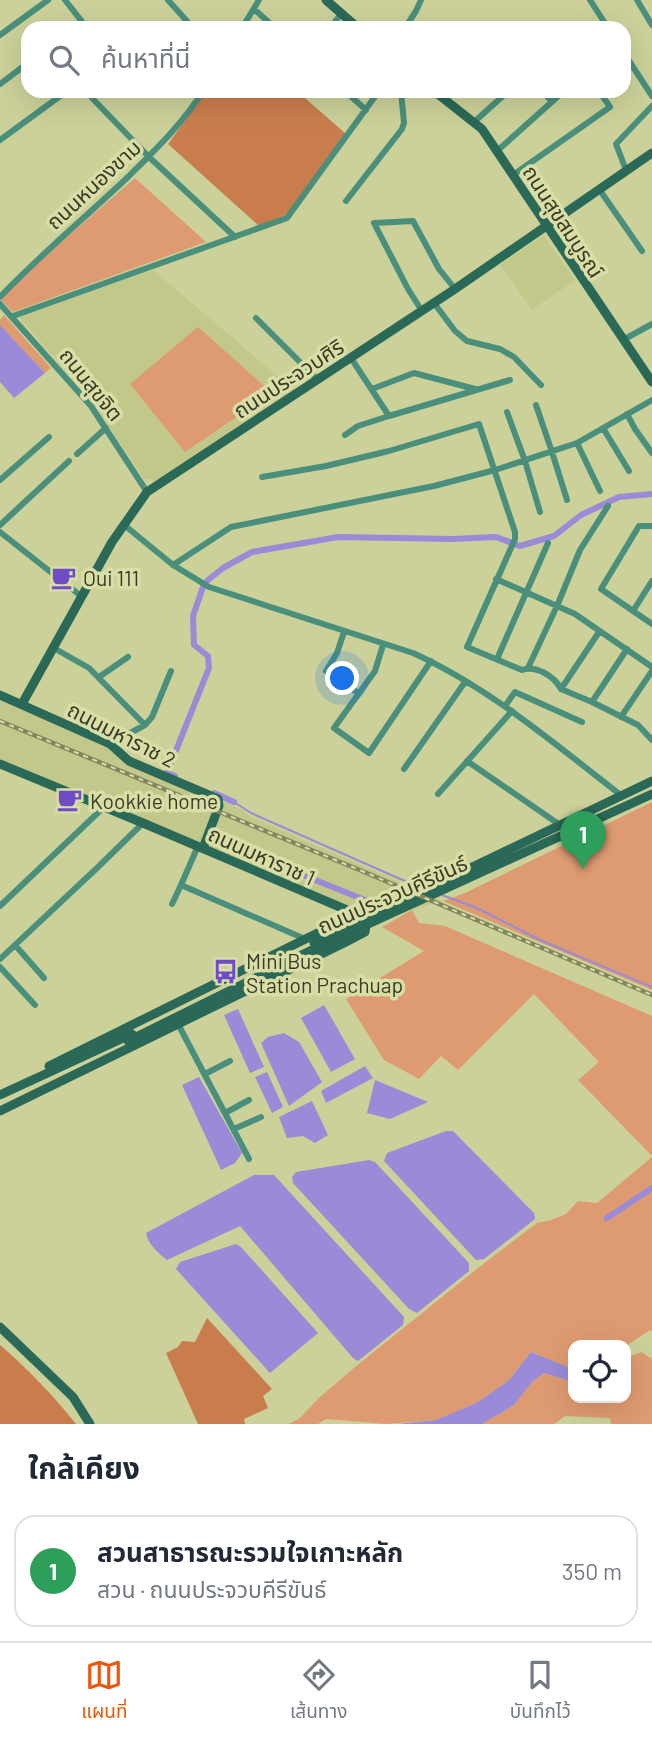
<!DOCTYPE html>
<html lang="th">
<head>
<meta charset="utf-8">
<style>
  body { margin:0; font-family:Barlow,"Noto Sans Thai",sans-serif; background:#f2f2f3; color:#1f2937 }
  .controls { position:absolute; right:21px; bottom:21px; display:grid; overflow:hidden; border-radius:14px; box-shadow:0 7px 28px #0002 }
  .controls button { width:63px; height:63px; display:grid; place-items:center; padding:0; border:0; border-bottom:2px solid #e0e1e3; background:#fff; color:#1f2937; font:35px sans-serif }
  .you { position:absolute; left:343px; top:679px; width:24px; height:24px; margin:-18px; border:5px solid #fff; border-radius:50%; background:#1a73e8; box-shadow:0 0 0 10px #1a73e833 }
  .badge { display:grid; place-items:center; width:46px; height:46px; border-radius:50%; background:#ea580c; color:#fff; font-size:23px; font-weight:700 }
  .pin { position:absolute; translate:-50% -58px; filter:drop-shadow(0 2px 4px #0008) }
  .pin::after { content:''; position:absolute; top:37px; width:24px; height:21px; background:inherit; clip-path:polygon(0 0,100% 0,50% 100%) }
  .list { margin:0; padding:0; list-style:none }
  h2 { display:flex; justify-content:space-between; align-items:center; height:91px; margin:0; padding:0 28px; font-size:30px }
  h2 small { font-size:23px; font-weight:400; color:#747a83 }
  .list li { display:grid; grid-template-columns:46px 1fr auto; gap:21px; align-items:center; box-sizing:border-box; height:112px; margin:0 14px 14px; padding:0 14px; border:2px solid #e0e1e3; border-radius:21px }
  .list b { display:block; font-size:26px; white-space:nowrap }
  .list p { margin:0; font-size:23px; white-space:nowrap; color:#747a83 }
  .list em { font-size:23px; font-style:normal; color:#747a83 }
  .icon { flex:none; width:38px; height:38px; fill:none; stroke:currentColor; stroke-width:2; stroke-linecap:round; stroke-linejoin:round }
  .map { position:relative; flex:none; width:652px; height:1424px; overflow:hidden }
  .search { position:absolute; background:#fff; box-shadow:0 7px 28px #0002; left:21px; right:21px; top:21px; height:77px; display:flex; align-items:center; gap:18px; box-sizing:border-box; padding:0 24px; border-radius:21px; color:#747a83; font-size:26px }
  .sheet { height:217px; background:#fff }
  nav { display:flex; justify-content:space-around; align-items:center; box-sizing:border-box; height:98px; border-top:2px solid #e0e1e3; background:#fff; font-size:19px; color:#747a83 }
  nav a { display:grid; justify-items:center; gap:4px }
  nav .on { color:#ea580c }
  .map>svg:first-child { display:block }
  .built { fill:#c2c88a }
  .green { fill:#de9b71 }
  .forest { fill:#c97d4d }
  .water { fill:#9a8ad8 }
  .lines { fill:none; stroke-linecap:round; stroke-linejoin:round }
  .stream { stroke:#9a8ad8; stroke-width:2 }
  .canal { stroke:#9a8ad8; stroke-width:6 }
  .street { stroke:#498f7b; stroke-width:6 }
  .secondary { stroke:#2a6957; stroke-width:9 }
  .rail-casing { stroke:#82865f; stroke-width:4.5 }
  .rail { stroke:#d9dea7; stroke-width:2; stroke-dasharray:5; stroke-linecap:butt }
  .labels { text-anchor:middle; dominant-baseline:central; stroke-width:7; stroke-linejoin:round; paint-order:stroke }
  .street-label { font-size:21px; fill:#393b25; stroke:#d9dea7 }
  .poi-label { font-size:21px; fill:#393b25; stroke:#d9dea7; text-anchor:start }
</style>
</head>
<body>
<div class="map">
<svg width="652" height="1424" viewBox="0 0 652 1424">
  <rect width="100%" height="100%" fill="#ccd19a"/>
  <!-- built -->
  <path class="built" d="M 543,235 L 575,280 L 532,310 L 500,265 Z
    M 153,270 L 294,390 L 158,480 L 144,479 L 92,401 L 19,317 Z
    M 0,701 L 105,745 L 127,763 L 239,808 L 252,817 L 443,901 L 412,910 L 363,913 L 0,759 Z"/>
  <!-- green -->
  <path class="green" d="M 135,178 L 206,242 L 13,312 L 1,300 L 28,271 Z
    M 4,315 L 51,368 L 45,373 L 0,325 L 0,320 Z
    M 198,327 L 272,393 L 185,452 L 130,384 Z
    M 652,802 L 652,990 L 443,901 L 465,893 Z
    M 412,910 L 419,923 L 445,926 L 652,1016 L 652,1156 L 578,1080 L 599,1062 L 534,994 L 458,1070 L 441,1056 L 419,1079 L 384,1060 L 346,999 L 424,951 L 382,927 Z
    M 652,1157 L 652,1331 L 650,1330 L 626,1346 L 573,1345 L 573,1369 L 531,1352 L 509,1380 L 478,1402 L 436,1420 L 386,1424 L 326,1419 L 318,1424 L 288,1424 L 299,1419 L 319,1398 L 355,1367 L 478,1268 L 537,1223 L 551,1220 L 566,1214 L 578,1201 L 597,1203 Z
    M 642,1352 L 652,1359 L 652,1424 L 611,1424 L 610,1418 L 565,1416 L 554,1424 L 482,1424 L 514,1405 L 532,1382 L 544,1373 L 573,1382 L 573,1398 L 626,1398 L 626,1357 Z"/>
  <!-- forest -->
  <path class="forest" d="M 206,91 L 297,91 L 346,134 L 286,215 L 259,226 L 168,144 Z
    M 207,1318 L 272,1389 L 263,1396 L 268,1408 L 244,1419 L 245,1424 L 198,1424 L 166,1353 L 178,1347 L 182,1341 L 195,1342 Z
    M 0,1345 C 28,1369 53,1395 76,1424 L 0,1424 Z"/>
  <!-- water -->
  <path class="water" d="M 0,325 L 45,373 L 14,398 L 0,382 Z
    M 324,1005 L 355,1059 L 331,1072 L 301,1018 Z
    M 238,1009 L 264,1067 L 250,1073 L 224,1015 Z
    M 284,1033 L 299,1042 L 322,1082 L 289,1106 L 261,1043 L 268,1037 Z
    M 365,1066 L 373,1078 L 326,1103 L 321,1091 Z
    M 267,1072 L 283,1107 L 272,1113 L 255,1077 Z
    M 199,1077 L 242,1153 L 235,1163 L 221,1170 L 182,1085 Z
    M 375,1080 L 428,1102 L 390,1119 L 367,1113 Z
    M 312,1101 L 328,1135 L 315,1143 L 303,1136 L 287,1138 L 279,1117 Z
    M 446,1131 L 453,1131 L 534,1213 L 535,1219 L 484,1259 L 476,1260 L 384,1161 L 387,1153 Z
    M 369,1160 L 375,1162 L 469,1263 L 469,1271 L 417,1313 L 409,1309 L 293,1183 L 292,1177 L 296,1172 Z
    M 254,1175 L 274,1175 L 404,1317 L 403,1325 L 358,1361 L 353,1358 L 240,1226 L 167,1260 C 158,1253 148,1244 146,1233 Z
    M 236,1244 L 241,1247 L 318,1333 L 270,1373 L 176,1269 L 180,1262 Z
    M 531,1352 L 573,1369 L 573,1382 L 544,1373 L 532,1382 L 514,1405 L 482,1424 L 398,1424 L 436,1420 L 478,1402 L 509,1380 Z"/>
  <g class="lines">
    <!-- stream -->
    <path class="stream" d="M 234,802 L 251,813 L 398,878 L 420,887
      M 442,895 L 477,908 L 540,940 L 652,987"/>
    <!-- canal -->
    <path class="canal" d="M 175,776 L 167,773 L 209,668 L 208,656 L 194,645 L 193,616 L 203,587 L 208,580 L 223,568 L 252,552 L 338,537 L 453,539 L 496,537 L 520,546 L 554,536 L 581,515 L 619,497 L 652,494
      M 214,793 L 234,802
      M 218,841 L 385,908
      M 607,1218 L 652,1188"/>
    <!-- street -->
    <path class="street" d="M 65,0 L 87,28
      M 168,0 L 193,28
      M 590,0 L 608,28
      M 637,0 L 652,25
      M 254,9 L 275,28
      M 242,28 L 259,0
      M 330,28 L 341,14
      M 405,28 L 416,11 L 421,0
      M 0,35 L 48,0
      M 624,53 L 652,96
      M 0,84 L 28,63
      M 345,91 L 366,110
      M 543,91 L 552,102
      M 92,98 L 149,157 L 235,237
      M 473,123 L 504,95 L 500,91
      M 0,140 L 67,91
      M 497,151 L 564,91
      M 626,170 L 616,144 L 652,106
      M 513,175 L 610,107 L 599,91
      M 599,189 L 642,251
      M 346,201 L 402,129 L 404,123 L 401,91
      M 0,297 C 41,254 87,216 129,176 C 156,149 183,123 203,91
      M 434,303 L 455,331 L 467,341 L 500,349 L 514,357 L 541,385
      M 0,304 L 91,406 L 147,492
      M 422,311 L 408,289 L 374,223 L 413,221 L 439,269 L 455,289
      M 13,316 L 287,218 L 379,91
      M 256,318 L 318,380
      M 623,340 L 652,324
      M 351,358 L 389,416 L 510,380
      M 372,389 L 414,373 L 475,389
      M 536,405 L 552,452 L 567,500
      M 507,412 L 525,461 L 540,512
      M 627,414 L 635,429 L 652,453
      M 603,428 L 629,471
      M 345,435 L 358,426 L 389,416
      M 577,443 L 600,491
      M 77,454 L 106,428
      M 262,477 L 326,466 L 389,451 L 479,424 L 515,532 L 515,539 L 467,647 L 522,670 C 536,665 554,676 561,689
      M 0,480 L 49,437
      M 123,524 L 173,565 L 209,587 L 413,653 C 490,688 556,745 622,796
      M 0,525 L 69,461
      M 652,526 L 639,526 L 601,589 L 652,624
      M 0,532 L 81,596
      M 173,565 L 231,527 L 434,486 L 495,470 L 577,443 L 652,400
      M 496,579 L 575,614 L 652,667
      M 633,611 L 652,581
      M 344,632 L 337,653 L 326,671 L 358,693
      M 599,632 L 561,689 L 592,702 L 638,725 L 652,740
      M 383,645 L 375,671 L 334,728 L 369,753 L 431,661
      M 52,647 L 89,668 L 145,725
      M 497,659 L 548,543
      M 528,668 L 557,606 L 580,550 L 608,506
      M 99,677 L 128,657
      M 592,702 L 627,649
      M 505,706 L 515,692 L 582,722
      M 621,717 L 652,671
      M 110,744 L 145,725 L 152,717 L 171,671
      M 467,761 L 560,825
      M 404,769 L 465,682
      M 438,794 L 512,711
      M 198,846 L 181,885 L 305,939
      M 172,904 L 181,885
      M 0,906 L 104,807
      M 15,945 L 44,978
      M 0,959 L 97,868 L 143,823
      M 0,967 L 35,1005
      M 178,1024 L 249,1159
      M 205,1074 L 230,1061
      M 225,1113 L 249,1100
      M 234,1129 L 261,1117"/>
    <!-- secondary -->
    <path class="secondary" d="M 326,0 L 358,28
      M 434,91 L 482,129 L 652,382
      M 0,695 L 110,744 L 129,761 L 218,799 L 219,806 L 203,848
      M 22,704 L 112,542 L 147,492 L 455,289 L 652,153
      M 0,764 L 143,823 L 361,916 L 366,925 L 365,932 L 344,943 L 0,1111
      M 314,943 L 652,781
      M 128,1041 L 318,947 L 652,794
      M 49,1066 L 354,915
      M 0,1095 L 132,1034
      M 0,1327 L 73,1397 L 90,1424"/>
    <defs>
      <path id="rail" d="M 0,721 L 362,871 L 652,995"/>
    </defs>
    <!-- rail casing -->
    <use href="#rail" class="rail-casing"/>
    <!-- rail -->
    <use href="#rail" class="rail"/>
  </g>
  <!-- icons -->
  <defs>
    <symbol id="cafe-bare" viewBox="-9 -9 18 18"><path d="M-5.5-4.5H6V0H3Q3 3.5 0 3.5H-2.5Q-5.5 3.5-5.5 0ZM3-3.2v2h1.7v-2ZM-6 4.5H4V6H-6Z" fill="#6f4cc5" stroke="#d9dea7" stroke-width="2.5" paint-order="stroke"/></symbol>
    <symbol id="bus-bare" viewBox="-9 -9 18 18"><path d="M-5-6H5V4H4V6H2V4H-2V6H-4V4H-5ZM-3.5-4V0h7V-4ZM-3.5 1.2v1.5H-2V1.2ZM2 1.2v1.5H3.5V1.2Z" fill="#6f4cc5" stroke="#d9dea7" stroke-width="2.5" paint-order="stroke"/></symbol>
  </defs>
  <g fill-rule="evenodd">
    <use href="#cafe-bare" x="46" y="560" width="35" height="35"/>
    <use href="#cafe-bare" x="52" y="782" width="35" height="35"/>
    <use href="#bus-bare" x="208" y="954" width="35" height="35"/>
  </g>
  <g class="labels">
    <!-- street labels -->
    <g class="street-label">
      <text transform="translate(93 184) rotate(-43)">ถนนหนองขาม</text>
      <text transform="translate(564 221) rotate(57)">ถนนสุขสมบูรณ์</text>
      <text transform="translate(288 378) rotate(-33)">ถนนประจวบศิริ</text>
      <text transform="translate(92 384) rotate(51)">ถนนสุขจิต</text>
      <text transform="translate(122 734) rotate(27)">ถนนมหาราช 2</text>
      <text transform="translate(262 855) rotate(24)">ถนนมหาราช 1</text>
      <text transform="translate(392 894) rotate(-24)">ถนนประจวบคีรีขันธ์</text>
    </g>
    <!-- poi labels -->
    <g class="poi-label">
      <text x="83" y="577">Oui 111</text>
      <text x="90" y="800">Kookkie home</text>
      <text x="246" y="960">Mini Bus<tspan x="246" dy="24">Station Prachuap</tspan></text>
    </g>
  </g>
</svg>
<div class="controls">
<button><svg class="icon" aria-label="locate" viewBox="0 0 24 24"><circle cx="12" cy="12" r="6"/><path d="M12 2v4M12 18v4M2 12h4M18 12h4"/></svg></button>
</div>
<div class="you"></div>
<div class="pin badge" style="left:583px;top:869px;background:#2e9e5b">1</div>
<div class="search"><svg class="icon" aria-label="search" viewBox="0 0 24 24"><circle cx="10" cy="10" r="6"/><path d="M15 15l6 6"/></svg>ค้นหาที่นี่</div>
</div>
<section class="sheet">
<h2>ใกล้เคียง<small></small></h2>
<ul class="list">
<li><span class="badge" style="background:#2e9e5b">1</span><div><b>สวนสาธารณะรวมใจเกาะหลัก</b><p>สวน · ถนนประจวบคีรีขันธ์</p></div><em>350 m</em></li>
</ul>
</section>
<nav>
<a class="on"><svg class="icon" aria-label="map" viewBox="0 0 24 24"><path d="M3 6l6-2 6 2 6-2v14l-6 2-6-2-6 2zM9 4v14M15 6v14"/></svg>แผนที่</a>
<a><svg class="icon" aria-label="directions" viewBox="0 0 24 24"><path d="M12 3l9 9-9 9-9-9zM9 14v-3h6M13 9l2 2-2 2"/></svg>เส้นทาง</a>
<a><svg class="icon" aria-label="saved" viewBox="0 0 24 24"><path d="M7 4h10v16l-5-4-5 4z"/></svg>บันทึกไว้</a>
</nav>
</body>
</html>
